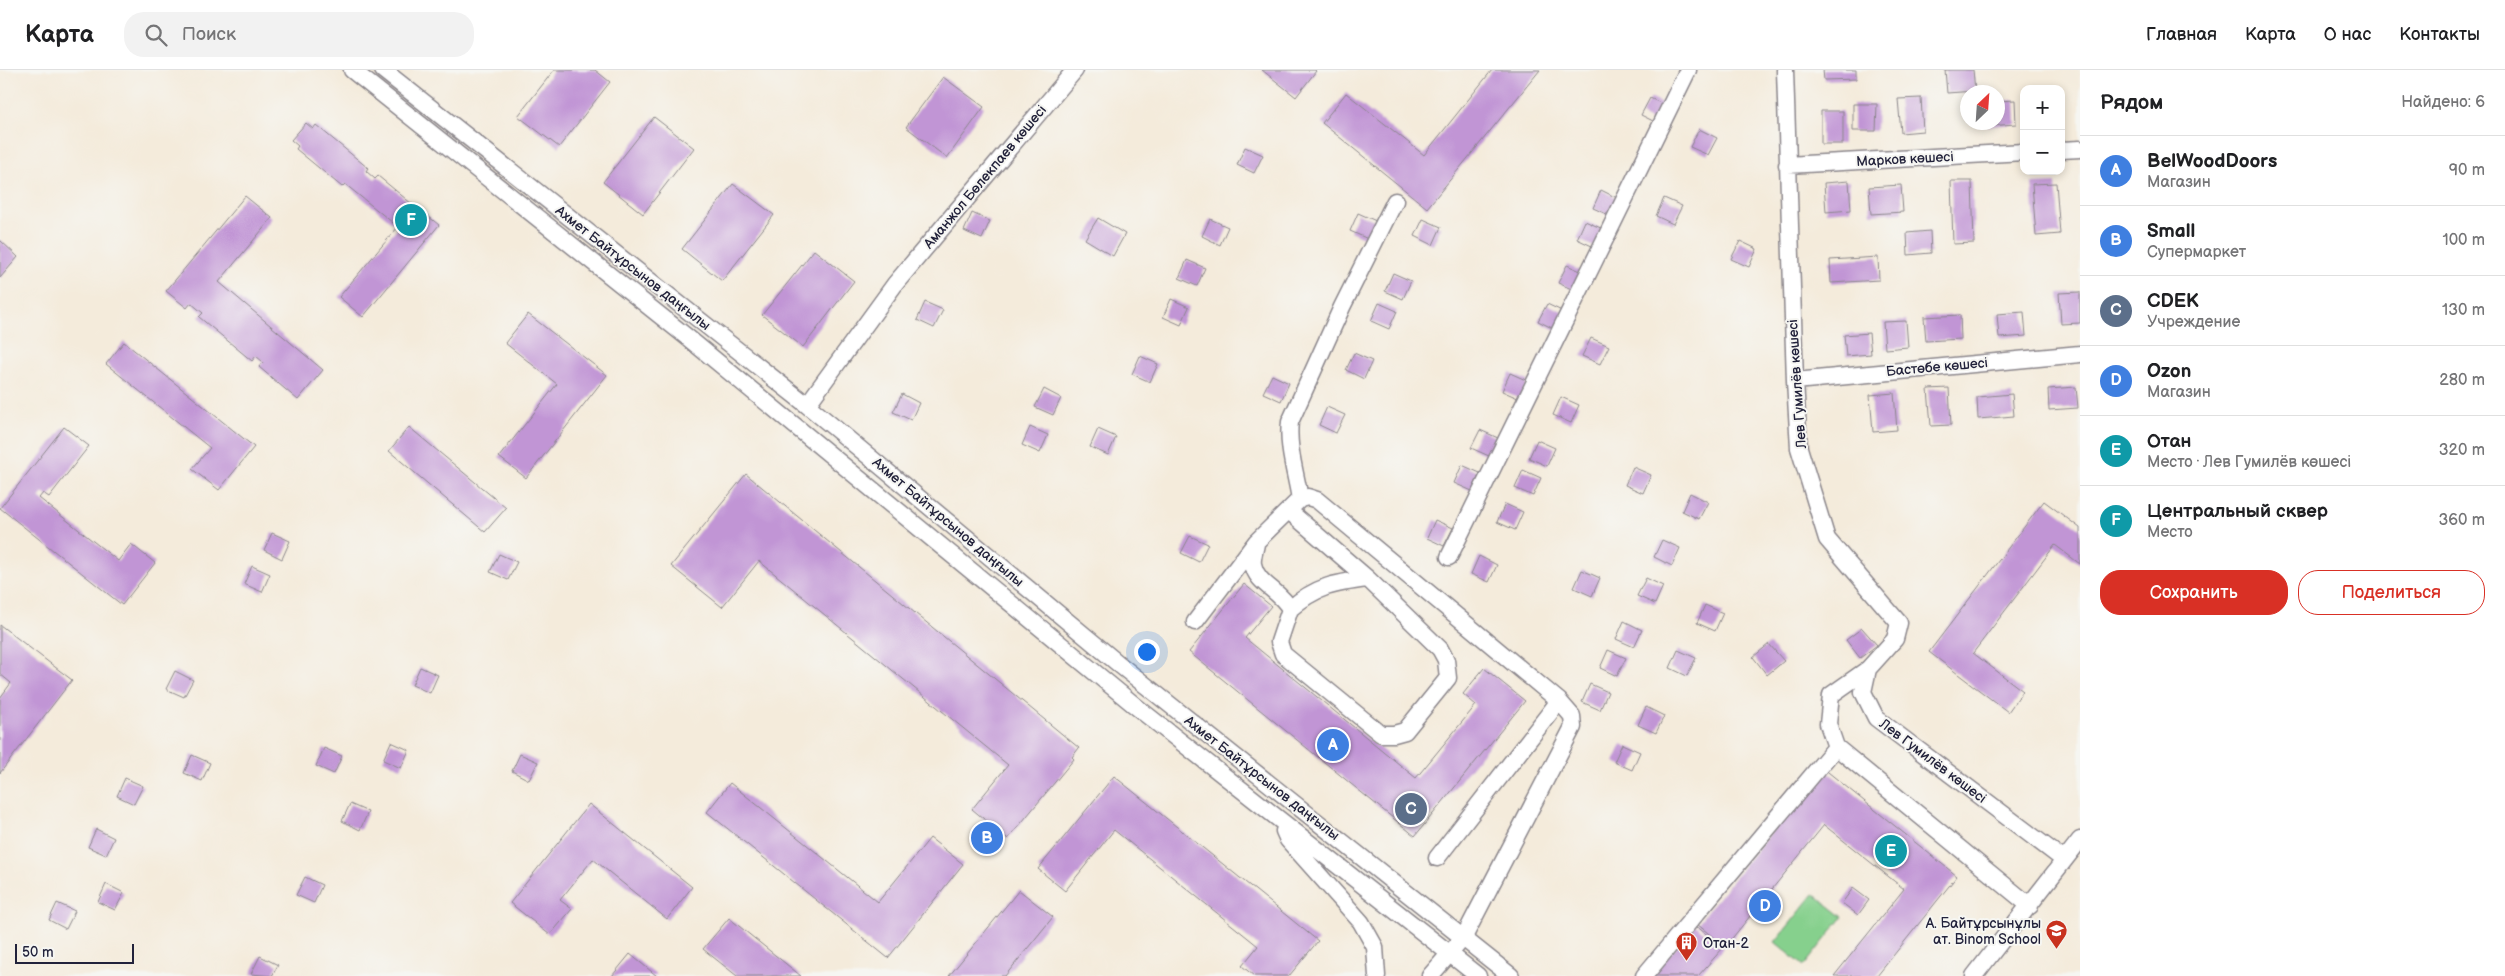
<!DOCTYPE html>
<html lang="ru">
<head>
<meta charset="utf-8">
<style>
  body { margin:0; font-family:"Balsamiq Sans",sans-serif; background:#f2f2f2; color:#202124 }
  .controls { position:absolute; right:15px; top:15px; display:grid; overflow:hidden; border-radius:10px; box-shadow:0 2px 8px #0003 }
  .controls button { width:45px; height:45px; display:grid; place-items:center; padding:0; border:0; border-bottom:1px solid #e0e0e0; background:#fff; color:#202124; font:25px sans-serif }
  .compass { position:absolute; left:1960px; top:15px; width:45px; height:45px; border-radius:50%; background:#fff; box-shadow:0 2px 8px #0003; rotate:25deg }
  .scale { position:absolute; left:15px; bottom:12px; width:119px; box-sizing:border-box; padding-left:5px; border:2px solid #22223b; border-top:0; font-size:14px; line-height:18px; white-space:nowrap; color:#22223b; -webkit-text-stroke:4px #f6f6f2; paint-order:stroke }
  .you { position:absolute; left:1146px; top:581px; width:18px; height:18px; margin:-12px; border:4px solid #fff; border-radius:50%; background:#1a73e8; box-shadow:0 0 0 8px #1a73e833 }
  .badge { display:grid; place-items:center; width:32px; height:32px; border-radius:50%; background:#d93025; color:#fff; font-size:16px; font-weight:700 }
  .pin { position:absolute; translate:-50% -50%; border:2px solid #fff; box-shadow:0 1px 5px #0006 }
  .list { margin:0; padding:0; list-style:none }
  h2 { display:flex; justify-content:space-between; align-items:center; height:65px; margin:0; padding:0 20px; font-size:21px }
  h2 small { font-size:16px; font-weight:400; color:#757577 }
  .list li { display:grid; grid-template-columns:32px 1fr auto; gap:15px; align-items:center; box-sizing:border-box; height:70px; padding:0 20px; border-top:1px solid #e0e0e0 }
  .list b { display:block; font-size:19px; white-space:nowrap }
  .list p { margin:0; font-size:16px; white-space:nowrap; color:#757577 }
  .list em { font-size:16px; font-style:normal; color:#757577 }
  .actions { display:flex; gap:10px; padding:15px 20px }
  .actions a { flex:1; padding:11px 0; border:1px solid #d93025; border-radius:20px; text-align:center; font-size:18px; color:#d93025 }
  .actions .main { background:#d93025; color:#fff }
  .icon { flex:none; width:28px; height:28px; fill:none; stroke:currentColor; stroke-width:2; stroke-linecap:round; stroke-linejoin:round }
  .map { position:relative; flex:none; width:2080px; height:906px; overflow:hidden }
  header { display:flex; align-items:center; gap:30px; box-sizing:border-box; height:70px; padding:0 25px; background:#fff; border-bottom:1px solid #e0e0e0 }
  header strong { font-size:24px }
  nav { display:flex; gap:28px; margin-inline-start:auto; font-size:18px }
  .search { width:350px; height:45px; background:#f2f2f2; display:flex; align-items:center; gap:12px; box-sizing:border-box; padding:0 18px; border-radius:20px; color:#757577; font-size:19px }
  main { display:flex }
  aside { flex:1; background:#fff }
  .map>svg:first-child { display:block }
  .green { fill:#86d08d; stroke:#547964 }
  .building { fill:#c195d5 }
  .lines { fill:none; stroke-linecap:round; stroke-linejoin:round }
  .minor-casing { stroke:#8b868b; stroke-width:19 }
  .minor { stroke:#fff; stroke-width:16 }
  .labels { text-anchor:middle; dominant-baseline:central; stroke-width:4; stroke-linejoin:round; paint-order:stroke }
  .street-label { font-size:14px; fill:#22223b; stroke:#f6f6f2 }
  .poi-label { font-size:14px; fill:#22223b; stroke:#f6f6f2; text-anchor:end }
</style>
</head>
<body>
<header>
<strong>Карта</strong>
<div class="search"><svg class="icon" aria-label="search" viewBox="0 0 24 24"><circle cx="10" cy="10" r="6"/><path d="M15 15l6 6"/></svg>Поиск</div>
<nav><a>Главная</a><a>Карта</a><a>О нас</a><a>Контакты</a></nav>
</header>
<main>
<div class="map">
<svg width="2080" height="906" viewBox="0 0 2080 906">
  <rect width="100%" height="100%" fill="#f6f6f2"/>
  <filter id="ink" filterUnits="userSpaceOnUse"><feTurbulence type="fractalNoise" baseFrequency=".02" numOctaves="2"/><feDisplacementMap in="SourceGraphic" scale="10" xChannelSelector="R" yChannelSelector="G"/><feConvolveMatrix kernelMatrix="1 2 1 2 8 2 1 2 1" color-interpolation-filters="sRGB"/></filter>
  <filter id="wash" filterUnits="userSpaceOnUse"><feTurbulence type="fractalNoise" baseFrequency=".0096" numOctaves="4" result="noise"/><feDisplacementMap in="SourceGraphic" scale="20" xChannelSelector="R" yChannelSelector="G"/><feGaussianBlur stdDeviation="1.12" result="paint"/><feColorMatrix in="noise" values="0 0 0 0 0 0 0 0 0 0 0 0 0 0 0 0 0 1.4 0 .05"/><feComposite in="paint" operator="in"/></filter>
  <g filter="url(#wash)">
    <rect width="100%" height="100%" fill="#f4ebdb"/>
    <!-- green -->
    <path class="green" d="M 1814,824 L 1843,847 L 1804,896 L 1775,872 Z"/>
    <g id="blocks">
      <!-- building -->
      <path class="building" d="M 554,0 L 595,0 L 610,12 L 559,77 L 518,46 Z
        M 1262,0 L 1315,0 L 1316,1 L 1296,27 Z
        M 1492,0 L 1540,0 L 1427,138 L 1322,53 L 1346,23 L 1424,85 Z
        M 1823,0 L 1856,0 L 1856,9 L 1824,10 Z
        M 1945,0 L 1973,0 L 1975,21 L 1947,23 Z
        M 943,7 L 984,37 L 947,88 L 906,57 Z
        M 1650,28 L 1667,36 L 1659,54 L 1641,45 Z
        M 1921,28 L 1923,61 L 1901,63 L 1898,29 Z
        M 2015,30 L 2016,54 L 1988,56 L 1988,52 L 1998,52 L 1998,31 Z
        M 1853,34 L 1877,34 L 1876,61 L 1853,61 Z
        M 1821,41 L 1843,41 L 1843,74 L 1821,74 Z
        M 654,47 L 694,78 L 643,144 L 603,112 Z
        M 306,53 L 313,59 L 316,55 L 368,98 L 366,101 L 375,109 L 378,106 L 412,134 L 409,137 L 420,145 L 423,142 L 439,155 L 363,247 L 339,227 L 398,157 L 345,114 L 342,117 L 296,79 L 298,76 L 291,70 Z
        M 1699,59 L 1717,68 L 1708,85 L 1690,77 Z
        M 1245,77 L 1263,85 L 1254,103 L 1237,95 Z
        M 1849,111 L 1851,140 L 1826,142 L 1824,113 Z
        M 1951,111 L 1972,111 L 1974,173 L 1953,174 Z
        M 2056,113 L 2060,164 L 2036,166 L 2032,114 Z
        M 733,114 L 774,145 L 722,211 L 682,179 Z
        M 1901,115 L 1903,142 L 1871,144 L 1869,117 Z
        M 1601,120 L 1619,129 L 1611,146 L 1593,138 Z
        M 245,126 L 272,148 L 219,212 L 323,300 L 298,330 L 259,297 L 263,292 L 256,286 L 252,291 L 199,247 L 203,243 L 191,233 L 187,238 L 166,221 Z
        M 1664,128 L 1682,136 L 1673,154 L 1656,146 Z
        M 972,143 L 990,151 L 982,169 L 964,161 Z
        M 1358,143 L 1376,151 L 1368,169 L 1350,161 Z
        M 1098,148 L 1125,164 L 1113,186 L 1085,169 Z
        M 1210,149 L 1228,157 L 1220,175 L 1202,166 Z
        M 1423,149 L 1441,157 L 1433,175 L 1415,166 Z
        M 1585,151 L 1603,159 L 1594,177 L 1577,169 Z
        M 1930,161 L 1931,183 L 1908,185 L 1907,163 Z
        M 0,170 L 18,187 L 0,208 Z
        M 1740,171 L 1757,179 L 1749,197 L 1731,189 Z
        M 814,180 L 854,211 L 803,277 L 762,245 Z
        M 1878,187 L 1879,210 L 1831,213 L 1830,190 Z
        M 1187,190 L 1205,198 L 1197,216 L 1179,208 Z
        M 1567,195 L 1585,203 L 1576,221 L 1558,213 Z
        M 1393,203 L 1411,211 L 1403,229 L 1385,221 Z
        M 2080,222 L 2080,253 L 2061,254 L 2059,223 Z
        M 1171,229 L 1189,237 L 1181,255 L 1163,247 Z
        M 925,232 L 943,240 L 934,258 L 917,250 Z
        M 1379,233 L 1397,241 L 1389,259 L 1371,251 Z
        M 1547,234 L 1564,242 L 1556,260 L 1538,251 Z
        M 2024,242 L 2026,266 L 1999,268 L 1997,244 Z
        M 528,244 L 607,305 L 526,408 L 499,387 L 557,314 L 505,273 Z
        M 1960,245 L 1961,269 L 1926,271 L 1924,247 Z
        M 1906,251 L 1908,277 L 1885,279 L 1883,252 Z
        M 1869,263 L 1871,284 L 1846,286 L 1844,265 Z
        M 1591,268 L 1609,276 L 1600,294 L 1582,286 Z
        M 124,272 L 254,377 L 219,420 L 192,399 L 210,378 L 106,294 Z
        M 1354,283 L 1372,291 L 1364,309 L 1346,300 Z
        M 1140,286 L 1158,294 L 1150,312 L 1132,304 Z
        M 1510,303 L 1528,311 L 1520,329 L 1502,321 Z
        M 1272,305 L 1289,313 L 1281,331 L 1263,323 Z
        M 2076,317 L 2078,338 L 2049,340 L 2048,319 Z
        M 1949,318 L 1951,355 L 1931,356 L 1928,319 Z
        M 1044,319 L 1061,328 L 1053,345 L 1035,337 Z
        M 1894,323 L 1897,360 L 1873,362 L 1870,325 Z
        M 902,324 L 919,333 L 911,350 L 893,342 Z
        M 2012,324 L 2014,346 L 1978,349 L 1977,327 Z
        M 1561,327 L 1579,335 L 1571,353 L 1553,345 Z
        M 1327,337 L 1345,345 L 1336,363 L 1319,355 Z
        M 64,357 L 89,376 L 49,427 L 43,423 L 39,428 L 118,491 L 131,474 L 155,493 L 122,535 L 0,438 Z
        M 409,357 L 506,438 L 485,462 L 389,381 Z
        M 1030,357 L 1048,365 L 1040,383 L 1022,375 Z
        M 1098,359 L 1116,367 L 1108,385 L 1090,377 Z
        M 1480,360 L 1498,368 L 1489,386 L 1471,378 Z
        M 1537,370 L 1555,378 L 1547,396 L 1529,388 Z
        M 1462,395 L 1480,403 L 1472,421 L 1454,413 Z
        M 1633,397 L 1651,405 L 1643,423 L 1625,415 Z
        M 1523,400 L 1541,408 L 1533,426 L 1515,418 Z
        M 746,404 L 1079,678 L 1072,687 L 1074,689 L 1008,769 L 972,739 L 1008,695 L 759,491 L 722,537 L 671,496 Z
        M 1690,423 L 1708,432 L 1699,449 L 1682,441 Z
        M 2044,431 L 2080,458 L 2080,494 L 2055,475 L 1973,583 L 2023,621 L 2008,642 L 1929,582 Z
        M 1505,434 L 1523,442 L 1515,460 L 1497,452 Z
        M 1435,450 L 1453,458 L 1444,476 L 1427,468 Z
        M 272,463 L 290,471 L 282,489 L 264,480 Z
        M 1190,466 L 1208,474 L 1199,492 L 1181,483 Z
        M 1662,470 L 1680,478 L 1672,496 L 1654,487 Z
        M 499,484 L 517,492 L 508,510 L 490,502 Z
        M 1479,486 L 1497,495 L 1489,512 L 1471,504 Z
        M 252,496 L 270,504 L 262,522 L 244,514 Z
        M 1582,500 L 1600,508 L 1592,526 L 1574,518 Z
        M 1646,508 L 1663,516 L 1655,534 L 1637,526 Z
        M 1244,514 L 1271,536 L 1245,568 L 1416,708 L 1476,635 L 1463,624 L 1484,598 L 1525,631 L 1415,766 L 1189,582 Z
        M 1705,535 L 1723,543 L 1715,561 L 1697,553 Z
        M 1624,551 L 1642,560 L 1634,577 L 1616,569 Z
        M 0,555 L 72,610 L 0,703 L 0,628 L 11,613 L 0,604 Z
        M 1862,558 L 1877,575 L 1860,588 L 1846,570 Z
        M 1769,574 L 1784,591 L 1767,605 L 1753,587 Z
        M 1608,580 L 1626,588 L 1617,606 L 1600,598 Z
        M 1678,580 L 1696,588 L 1687,606 L 1670,598 Z
        M 420,597 L 438,605 L 430,623 L 412,615 Z
        M 175,601 L 193,610 L 184,627 L 166,619 Z
        M 1590,614 L 1608,622 L 1600,640 L 1582,632 Z
        M 1646,637 L 1664,646 L 1656,663 L 1638,655 Z
        M 391,672 L 409,680 L 401,698 L 383,690 Z
        M 1622,674 L 1640,682 L 1632,700 L 1614,692 Z
        M 324,678 L 342,686 L 334,704 L 316,696 Z
        M 520,684 L 538,692 L 529,710 L 512,701 Z
        M 192,685 L 210,693 L 202,711 L 184,703 Z
        M 1823,698 L 1957,806 L 1877,906 L 1834,906 L 1904,819 L 1824,755 L 1725,877 L 1697,854 Z
        M 1114,706 L 1318,871 L 1289,906 L 1254,906 L 1242,896 L 1258,876 L 1114,760 L 1065,821 L 1038,799 Z
        M 125,708 L 143,716 L 134,734 L 117,726 Z
        M 730,713 L 878,832 L 930,768 L 963,794 L 888,888 L 707,742 Z
        M 350,734 L 368,742 L 360,760 L 342,751 Z
        M 589,734 L 692,817 L 667,849 L 593,789 L 560,830 L 572,839 L 550,865 L 510,833 Z
        M 96,759 L 114,768 L 106,785 L 88,777 Z
        M 305,807 L 322,815 L 314,833 L 296,825 Z
        M 106,814 L 124,823 L 115,840 L 98,832 Z
        M 1853,818 L 1869,830 L 1858,845 L 1842,833 Z
        M 1019,820 L 1053,847 L 1005,906 L 949,906 Z
        M 57,833 L 75,841 L 66,859 L 49,850 Z
        M 729,848 L 801,906 L 737,906 L 703,879 Z
        M 1695,855 L 1723,878 L 1698,906 L 1651,906 Z
        M 630,884 L 657,906 L 612,906 Z
        M 260,886 L 278,895 L 272,906 L 251,904 Z"/>
    </g>
  </g>
  <g filter="url(#ink)">
    <use href="#blocks" fill-opacity="0" stroke="#8b868b" stroke-width="1"/>
    <g class="lines">
      <defs>
        <path id="minor" d="M 352,0 L 687,267 L 1138,638 L 1478,906
          M 383,0 L 807,335 L 1120,595 L 1511,906
          M 1785,0 L 1795,311 L 1799,378 L 1827,469 L 1899,553 L 1895,569 L 1868,599 L 1863,622 L 1876,648 L 2064,790
          M 2061,80 L 2080,79
          M 1787,95 L 2024,82
          M 1795,311 L 2080,284
          M 807,335 L 895,214 L 1075,0
          M 1300,429 C 1296,404 1287,377 1290,352 L 1342,237 L 1395,131
          M 1256,474 C 1255,480 1252,488 1253,494 C 1256,514 1280,520 1290,539 L 1279,572 L 1283,584 L 1381,664 L 1394,664 L 1405,661 L 1448,608 L 1446,590 L 1440,579 L 1368,509 L 1289,441
          M 1449,487 L 1688,0
          M 1290,539 C 1316,516 1335,513 1368,509
          M 1195,552 L 1256,472 L 1300,429 L 1308,427 L 1317,430 L 1559,631 L 1572,646 L 1573,657 L 1464,867 L 1430,906
          M 1868,599 L 1831,625 L 1828,654 L 1836,677 L 2030,836
          M 1284,761 L 1288,770 L 1361,852 L 1375,877 L 1377,906
          M 1437,788 L 1559,631
          M 1644,906 L 1836,677
          M 1974,906 L 2080,770"/>
      </defs>
      <!-- minor casing -->
      <use href="#minor" class="minor-casing"/>
      <!-- minor -->
      <use href="#minor" class="minor"/>
    </g>
  </g>
  <!-- icons -->
  <defs>
    <symbol id="school-pin" viewBox="-11 -11 22 30"><path d="M0 17L-7.5 6A9.5 9.5 0 1 1 7.5 6Z" fill="#c8321e" stroke="#f6f6f2"/><path d="M0-5L7-2L0 1L-7-2ZM-4 1L0 2.5L4 1V4Q0 6-4 4Z" fill="#fff"/></symbol>
    <symbol id="building-pin" viewBox="-11 -11 22 30"><path d="M0 17L-7.5 6A9.5 9.5 0 1 1 7.5 6Z" fill="#c8321e" stroke="#f6f6f2"/><path d="M-4-6H4V6H1V3H-1V6H-4ZM-2.5-4.3h1.7v1.8h-1.7ZM.8-4.3h1.7v1.8H.8ZM-2.5-1h1.7V.8h-1.7ZM.8-1h1.7V.8H.8Z" fill="#fff"/></symbol>
  </defs>
  <g fill-rule="evenodd">
    <use href="#school-pin" x="2044" y="848" width="25" height="34"/>
    <use href="#building-pin" x="1674" y="860" width="25" height="34"/>
  </g>
  <g class="labels">
    <!-- street labels -->
    <g class="street-label">
      <text transform="translate(1905 89) rotate(-3)">Марков көшесі</text>
      <text transform="translate(985 107) rotate(-50)">Аманжол Бөлекпаев көшесі</text>
      <text transform="translate(633 198) rotate(38)">Ахмет Байтұрсынов даңғылы</text>
      <text transform="translate(1937 297) rotate(-5)">Бастөбе көшесі</text>
      <text transform="translate(1797 314) rotate(-94)">Лев Гумилёв көшесі</text>
      <text transform="translate(948 452) rotate(40)">Ахмет Байтұрсынов даңғылы</text>
      <text transform="translate(1933 691) rotate(37)">Лев Гумилёв көшесі</text>
      <text transform="translate(1262 708) rotate(38)">Ахмет Байтұрсынов даңғылы</text>
    </g>
    <!-- poi labels -->
    <g class="poi-label">
      <text x="2041" y="853">А. Байтұрсынұлы<tspan x="2041" dy="16">ат. Binom School</tspan></text>
      <text x="1703" y="873" text-anchor="start">Отан-2</text>
    </g>
  </g>
</svg>
<div class="controls">
<button>+</button>
<button>−</button>
</div>
<svg class="compass" viewBox="-18 -18 36 36"><path d="M0-13l5 13h-10z" fill="#e53935"/><path d="M0 13l5-13h-10z" fill="#757577"/></svg>
<div class="scale">50 m</div>
<div class="you"></div>
<div class="pin badge" style="left:1333px;top:675px;background:#3f7fe0">A</div>
<div class="pin badge" style="left:987px;top:768px;background:#3f7fe0">B</div>
<div class="pin badge" style="left:1411px;top:739px;background:#5c6f8a">C</div>
<div class="pin badge" style="left:1765px;top:836px;background:#3f7fe0">D</div>
<div class="pin badge" style="left:1891px;top:781px;background:#0f9aa8">E</div>
<div class="pin badge" style="left:411px;top:150px;background:#0f9aa8">F</div>
</div>
<aside>
<h2>Рядом<small>Найдено: 6</small></h2>
<ul class="list">
<li><span class="badge" style="background:#3f7fe0">A</span><div><b>BelWoodDoors</b><p>Магазин</p></div><em>90 m</em></li>
<li><span class="badge" style="background:#3f7fe0">B</span><div><b>Small</b><p>Супермаркет</p></div><em>100 m</em></li>
<li><span class="badge" style="background:#5c6f8a">C</span><div><b>CDEK</b><p>Учреждение</p></div><em>130 m</em></li>
<li><span class="badge" style="background:#3f7fe0">D</span><div><b>Ozon</b><p>Магазин</p></div><em>280 m</em></li>
<li><span class="badge" style="background:#0f9aa8">E</span><div><b>Отан</b><p>Место · Лев Гумилёв көшесі</p></div><em>320 m</em></li>
<li><span class="badge" style="background:#0f9aa8">F</span><div><b>Центральный сквер</b><p>Место</p></div><em>360 m</em></li>
</ul>
<div class="actions"><a class="main">Сохранить</a><a>Поделиться</a></div>
</aside>
</main>
</body>
</html>
